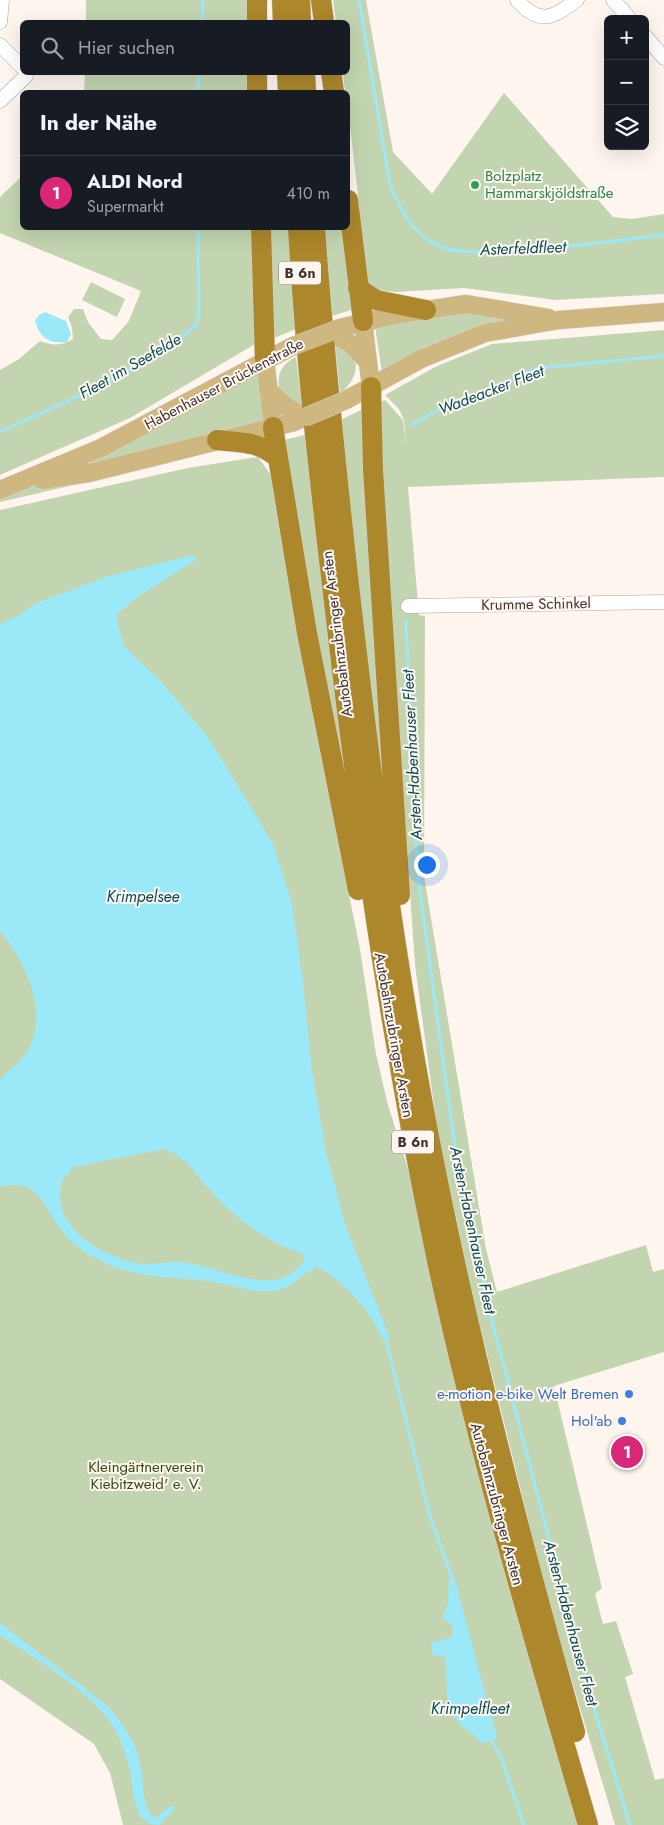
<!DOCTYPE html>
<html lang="de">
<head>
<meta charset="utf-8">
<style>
  body { margin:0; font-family:Jost,sans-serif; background:#242831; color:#f1f3f6 }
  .controls { position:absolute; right:15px; top:15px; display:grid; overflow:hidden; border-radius:8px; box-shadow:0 5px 20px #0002 }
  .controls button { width:45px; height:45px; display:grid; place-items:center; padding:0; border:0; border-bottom:1px solid #363941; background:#171b24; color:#f1f3f6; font:25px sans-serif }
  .you { position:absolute; left:426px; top:864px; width:18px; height:18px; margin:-12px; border:4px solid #fff; border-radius:50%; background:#1a73e8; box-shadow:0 0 0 8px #1a73e833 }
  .badge { display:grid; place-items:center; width:32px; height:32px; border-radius:50%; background:#db2777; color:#fff; font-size:16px; font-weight:700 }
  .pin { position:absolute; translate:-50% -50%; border:2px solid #fff; box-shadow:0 1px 5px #0006 }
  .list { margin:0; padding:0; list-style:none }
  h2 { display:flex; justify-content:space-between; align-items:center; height:65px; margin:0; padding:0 20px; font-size:21px }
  h2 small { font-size:16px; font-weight:400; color:#9ea1a6 }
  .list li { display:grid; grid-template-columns:32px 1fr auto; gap:15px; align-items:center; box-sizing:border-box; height:75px; padding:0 20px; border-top:1px solid #363941 }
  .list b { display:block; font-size:19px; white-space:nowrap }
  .list p { margin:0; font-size:16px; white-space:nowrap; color:#9ea1a6 }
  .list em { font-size:16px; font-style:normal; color:#9ea1a6 }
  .icon { flex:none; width:28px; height:28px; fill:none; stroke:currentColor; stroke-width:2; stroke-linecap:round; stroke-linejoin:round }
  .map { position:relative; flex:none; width:664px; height:1825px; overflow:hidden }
  .search { position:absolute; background:#171b24; box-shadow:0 5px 20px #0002; left:20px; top:20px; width:330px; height:55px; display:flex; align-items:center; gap:12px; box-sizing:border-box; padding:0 18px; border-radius:8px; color:#9ea1a6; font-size:19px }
  .panel { position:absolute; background:#171b24; box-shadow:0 5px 20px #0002; left:20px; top:90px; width:330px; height:140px; border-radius:8px }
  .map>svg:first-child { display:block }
  .green { fill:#c3d5b0 }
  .water { fill:#9ae8f8; fill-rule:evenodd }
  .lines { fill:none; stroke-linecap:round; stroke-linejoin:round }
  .stream { stroke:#9ae8f8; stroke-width:3 }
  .minor-casing { stroke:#ada49f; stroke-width:15 }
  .major-casing { stroke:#d4d3d3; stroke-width:19 }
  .highway-casing { stroke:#d4d3d3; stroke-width:21 }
  .minor { stroke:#fff; stroke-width:14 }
  .major { stroke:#ceb780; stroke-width:18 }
  .highway { stroke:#ad872c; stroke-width:20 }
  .major-bridge-casing { stroke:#d4d3d3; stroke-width:19; stroke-linecap:butt }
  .major-bridge { stroke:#ceb780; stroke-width:18 }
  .leisure-dot { fill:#2e9e5b; stroke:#fff5ef; stroke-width:2 }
  .shop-dot { fill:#3f7fe0; stroke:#fff5ef; stroke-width:2 }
  .labels { text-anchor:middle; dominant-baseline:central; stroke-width:4; stroke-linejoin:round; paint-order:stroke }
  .shield { fill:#fff5ef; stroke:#75706d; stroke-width:1 }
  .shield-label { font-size:14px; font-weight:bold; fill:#3a3735 }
  .leisure-label { font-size:15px; fill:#27864d; stroke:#fff5ef; text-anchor:start }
  .street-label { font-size:15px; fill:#3a3735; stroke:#fff5ef }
  .shop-label { font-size:15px; fill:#366cbe; stroke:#fff5ef; text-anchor:end }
  .park-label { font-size:15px; fill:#334b11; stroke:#fff5ef }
  .water-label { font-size:16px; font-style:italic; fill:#064d59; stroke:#fff5ef }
</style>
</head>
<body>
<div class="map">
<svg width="664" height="1825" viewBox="0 0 664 1825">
  <rect width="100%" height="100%" fill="#fff5ef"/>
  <!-- green -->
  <path class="green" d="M 86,0 L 248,0 L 248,22 L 86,22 Z
    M 333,0 L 366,0 L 393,152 L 432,194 L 504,93 L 613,217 L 632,219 L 664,214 L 664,294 L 555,300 L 464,288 L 395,292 L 369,289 L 348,109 L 348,92 L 345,92 L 343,73 L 348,72 L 348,22 L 336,22 Z
    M 85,73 L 249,73 L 250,92 L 84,92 Z
    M 22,176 L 22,228 L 253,228 L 257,343 L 130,418 L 0,475 L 0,370 L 19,359 L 40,341 C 52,346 61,346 73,339 L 72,328 L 68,317 L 74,309 L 83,309 L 88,322 L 101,339 L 112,340 L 129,321 L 141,291 L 0,233 L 0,197 Z
    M 270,228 L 291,228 L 298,328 L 272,339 Z
    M 323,228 L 345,228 L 355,309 L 328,317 Z
    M 91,282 L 125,299 L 117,317 L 82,300 Z
    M 466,311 L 509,318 L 382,373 L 375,326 Z
    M 664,330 L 664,477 L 408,487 L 419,615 L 425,616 L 424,876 L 486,1249 L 497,1292 L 646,1245 L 653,1272 L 664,1269 L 664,1352 L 554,1386 L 602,1588 L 595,1594 L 603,1624 L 616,1621 L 633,1674 L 625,1677 L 655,1780 L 664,1778 L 664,1825 L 615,1825 L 549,1604 L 474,1301 L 437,1128 L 415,965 L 381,470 L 381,402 L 385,400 L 403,420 L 407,446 L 404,420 L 399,409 L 385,395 L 437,366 L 492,344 Z
    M 335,343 C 363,350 361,378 340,393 Z
    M 296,357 L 302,406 L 293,405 L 279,388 C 277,373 282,364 296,357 Z
    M 261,368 L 268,422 C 200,433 138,460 68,468 L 199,403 L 201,405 Z
    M 363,409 L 386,806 L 382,807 L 338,421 Z
    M 309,434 L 350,803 L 280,441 Z
    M 258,457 L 270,474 L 310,701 L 360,949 L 376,1054 L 388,1105 L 410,1175 L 493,1525 L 527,1650 L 579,1825 L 123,1825 L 110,1773 L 94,1744 L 0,1679 L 0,510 L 188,468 Z
    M 169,462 L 169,463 L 0,502 L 0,496 L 18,489 Z"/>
  <!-- water -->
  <path class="water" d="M 45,312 L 66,321 L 71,334 L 67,342 C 49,344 40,338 35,321 L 39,315 Z
    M 193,555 L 196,560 L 139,596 L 117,614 L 119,628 L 124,646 L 164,685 L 208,737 L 273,844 L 292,903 L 302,973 L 312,1070 L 326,1152 L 345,1224 L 390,1339 L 384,1341 C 371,1312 345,1282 318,1267 C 303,1272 295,1286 279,1290 C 257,1295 236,1286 215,1282 C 178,1276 137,1280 103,1262 C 89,1255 76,1247 66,1236 C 45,1212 41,1176 0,1187 L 0,1080 C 8,1071 21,1062 27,1052 C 50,1013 26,962 0,931 L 0,624 L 18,616 L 34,604 L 106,577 ZM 165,1149 C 193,1162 192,1172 212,1192 C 237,1220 267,1242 303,1254 L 304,1262 C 295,1271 286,1279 272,1280 C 242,1282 212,1266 182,1262 C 169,1261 156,1265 144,1264 C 106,1260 49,1228 62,1182 C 64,1177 70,1172 73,1167 Z
    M 454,1577 L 497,1738 L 481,1743 C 474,1734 463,1729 455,1719 C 445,1707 447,1672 445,1656 L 433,1655 L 431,1643 L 452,1637 L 452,1625 L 442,1618 L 448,1603 L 449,1579 Z
    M 0,1623 L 109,1707 C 121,1721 134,1740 139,1758 C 145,1779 140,1802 154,1819 L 172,1805 L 175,1809 L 159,1825 C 130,1825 135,1788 129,1767 C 126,1754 121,1741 114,1728 C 95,1693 33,1658 0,1635 Z"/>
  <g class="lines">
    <!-- stream -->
    <path class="stream" d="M 359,0 L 390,185 C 401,210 413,235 439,246 C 461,254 489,252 512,251 C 563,248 613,241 664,235
      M 202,22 L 203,0
      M 198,92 L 199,72
      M 412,425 L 432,413 L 539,368 L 664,356
      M 0,432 L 103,385 L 171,346 L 195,326 L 199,315 L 198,228
      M 406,620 L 417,870 L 456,1154 L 486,1298 L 590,1695 L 630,1825
      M 386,1340 L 429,1513 L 453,1581
      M 490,1738 L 501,1757 L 524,1825"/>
    <defs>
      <path id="minor" d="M 517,0 C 540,26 552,18 577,0
        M 613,0 L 630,19
        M 0,22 L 2,0
        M 645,36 L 664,58
        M 0,45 L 22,67
        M 0,101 L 26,76 L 26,72
        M 408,606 L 664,602"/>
      <path id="major" d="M 363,321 L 371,387
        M 340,328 L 394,315 L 466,304 L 549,318
        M 328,332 L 351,344 L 367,361
        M 265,359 L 273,427
        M 268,390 L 287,407 L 306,417
        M 346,400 L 421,359 L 485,333 L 559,320 L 664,312
        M 42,480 L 89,473 L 294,422 L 306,417
        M 0,490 L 101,448 L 293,346"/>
      <path id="highway" d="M 257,0 L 257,22
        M 282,0 L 283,22
        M 300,0 L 301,22
        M 321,0 L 324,22
        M 257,72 L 257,92
        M 287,72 L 288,92
        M 305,72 L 306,92
        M 331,72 L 334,92
        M 348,200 L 363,321
        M 261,228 L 265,359
        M 298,228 C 305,353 319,477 334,602 C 359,822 391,1040 436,1256 C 477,1448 533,1637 588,1825
        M 315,228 C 324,353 337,478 351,602 C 373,793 398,984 436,1172 C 474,1361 523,1547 575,1732
        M 358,288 L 376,300 L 426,310
        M 371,387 L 373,469 L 400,895
        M 273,427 L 307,633 L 358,890
        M 217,440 C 243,443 258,441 278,458"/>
    </defs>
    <!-- minor casing -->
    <use href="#minor" class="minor-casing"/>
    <!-- major casing -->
    <use href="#major" class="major-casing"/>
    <!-- highway casing -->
    <use href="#highway" class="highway-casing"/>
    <!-- minor -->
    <use href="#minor" class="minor"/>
    <!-- major -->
    <use href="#major" class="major"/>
    <!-- highway -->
    <use href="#highway" class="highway"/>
    <defs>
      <path id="major-bridge" d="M 293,346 L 340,328
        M 306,417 L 346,400"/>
    </defs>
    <!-- major-bridge casing -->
    <use href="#major-bridge" class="major-bridge-casing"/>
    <!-- major-bridge -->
    <use href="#major-bridge" class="major-bridge"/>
  </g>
  <!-- markers -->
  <circle class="leisure-dot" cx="475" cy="185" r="5"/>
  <g class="shop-dot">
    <circle cx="629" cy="1394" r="5"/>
    <circle cx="622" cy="1421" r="5"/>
  </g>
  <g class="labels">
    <!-- shield labels -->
    <g class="shield">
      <rect x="279" y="261.5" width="42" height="23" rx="4"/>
      <rect x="392" y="1130.5" width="42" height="23" rx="4"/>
    </g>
    <g class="shield-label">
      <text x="300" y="273">B 6n</text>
      <text x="413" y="1142">B 6n</text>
    </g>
    <!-- leisure labels -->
    <g class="leisure-label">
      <text x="485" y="176">Bolzplatz<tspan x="485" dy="17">Hammarskjöldstraße</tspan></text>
    </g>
    <!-- street labels -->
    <g class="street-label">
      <text transform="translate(224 384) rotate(-28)">Habenhauser Brückenstraße</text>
      <text transform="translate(536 604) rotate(-1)">Krumme Schinkel</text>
      <text transform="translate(337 634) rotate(-97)">Autobahnzubringer Arsten</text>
      <text transform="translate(394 1035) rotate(80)">Autobahnzubringer Arsten</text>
      <text transform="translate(497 1504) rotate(75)">Autobahnzubringer Arsten</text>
    </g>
    <!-- shop labels -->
    <g class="shop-label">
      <text x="619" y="1394">e-motion e-bike Welt Bremen</text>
      <text x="612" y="1421">Hol'ab</text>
    </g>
    <!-- park labels -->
    <g class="park-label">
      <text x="146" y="1467">Kleingärtnerverein<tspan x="146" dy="17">Kiebitzweid' e. V.</tspan></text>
    </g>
    <!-- water labels -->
    <g class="water-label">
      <text transform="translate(523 248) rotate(-2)">Asterfeldfleet</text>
      <text transform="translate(130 366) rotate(-30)">Fleet im Seefelde</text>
      <text transform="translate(491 390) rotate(-21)">Wadeacker Fleet</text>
      <text transform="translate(412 755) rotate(-93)">Arsten-Habenhauser Fleet</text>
      <text x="143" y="896">Krimpelsee</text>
      <text transform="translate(473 1230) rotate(78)">Arsten-Habenhauser Fleet</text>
      <text transform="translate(571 1623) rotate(75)">Arsten-Habenhauser Fleet</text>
      <text x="470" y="1708">Krimpelfleet</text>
    </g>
  </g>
</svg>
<div class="controls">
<button>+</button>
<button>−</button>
<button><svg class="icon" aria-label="layers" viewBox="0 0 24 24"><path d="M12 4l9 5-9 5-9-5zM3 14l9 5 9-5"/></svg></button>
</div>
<div class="you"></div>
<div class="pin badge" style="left:627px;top:1452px">1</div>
<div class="search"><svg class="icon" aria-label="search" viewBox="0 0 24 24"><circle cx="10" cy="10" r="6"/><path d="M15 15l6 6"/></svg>Hier suchen</div>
<section class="panel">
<h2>In der Nähe<small></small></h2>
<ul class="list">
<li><span class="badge">1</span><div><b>ALDI Nord</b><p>Supermarkt</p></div><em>410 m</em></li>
</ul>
</section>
</div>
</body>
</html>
